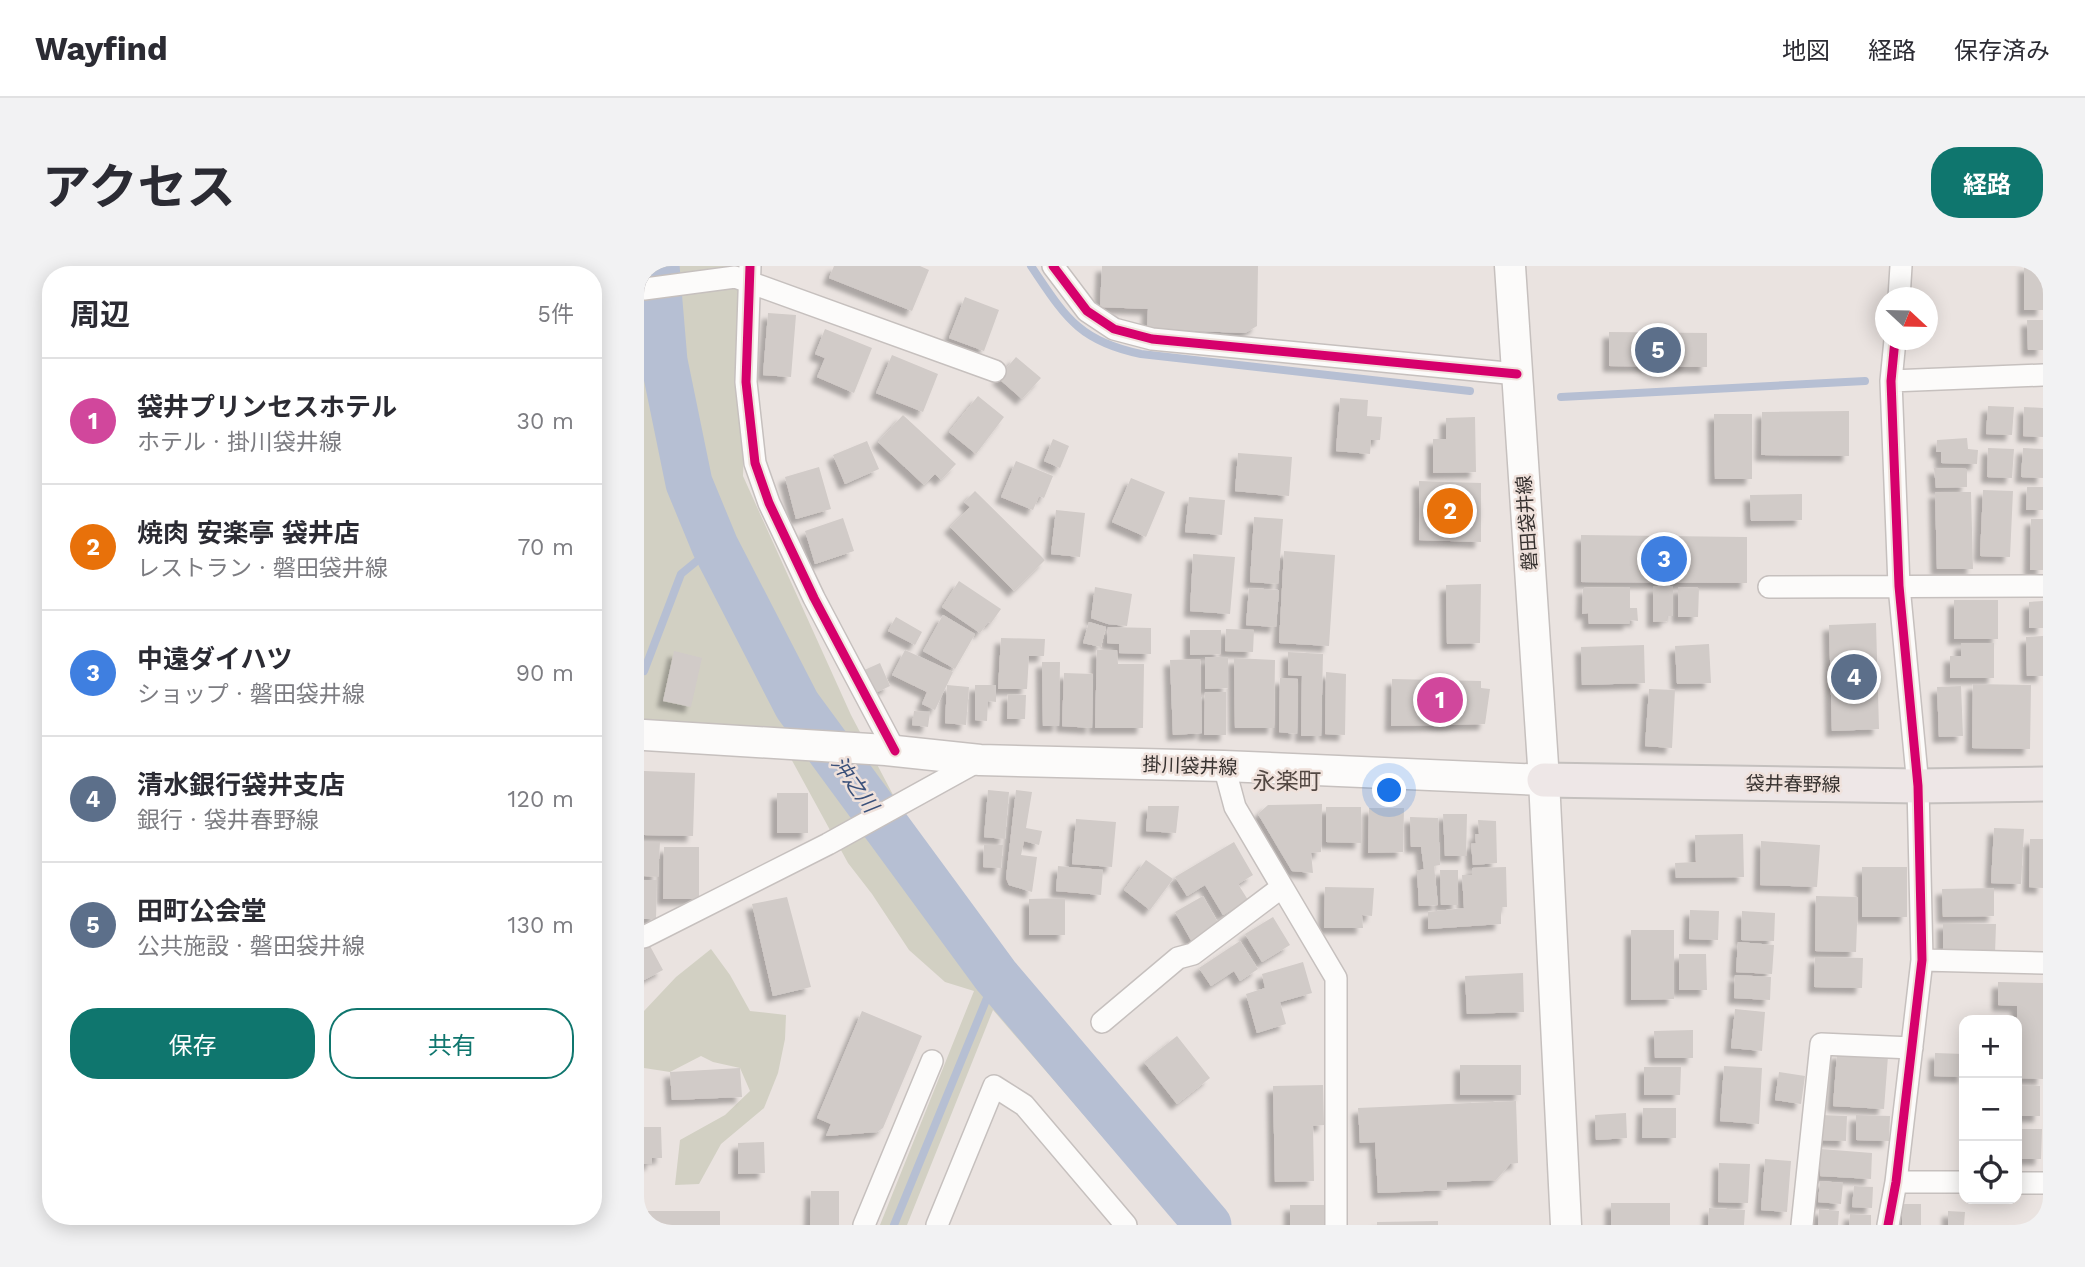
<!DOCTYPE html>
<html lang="ja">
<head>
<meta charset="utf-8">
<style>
  body { margin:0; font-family:"Work Sans","Noto Sans JP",sans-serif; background:#f2f2f3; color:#2b2b33 }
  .controls { position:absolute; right:21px; bottom:21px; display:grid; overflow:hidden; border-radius:14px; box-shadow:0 4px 18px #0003 }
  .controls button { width:63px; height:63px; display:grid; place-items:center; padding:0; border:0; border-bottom:2px solid #e1e1e2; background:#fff; color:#2b2b33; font:35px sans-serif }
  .compass { position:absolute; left:1231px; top:21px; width:63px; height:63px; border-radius:50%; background:#fff; box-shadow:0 4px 18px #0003; rotate:112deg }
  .you { position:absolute; left:746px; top:525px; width:24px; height:24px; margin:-18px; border:5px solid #fff; border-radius:50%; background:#1a73e8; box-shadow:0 0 0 10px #1a73e833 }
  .badge { display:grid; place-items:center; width:46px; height:46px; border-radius:50%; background:#0f766e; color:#fff; font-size:23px; font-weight:700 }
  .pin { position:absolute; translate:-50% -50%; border:4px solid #fff; box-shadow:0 2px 7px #0006 }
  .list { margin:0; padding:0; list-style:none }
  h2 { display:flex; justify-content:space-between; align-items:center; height:91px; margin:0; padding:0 28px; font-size:30px }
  h2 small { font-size:23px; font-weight:400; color:#7c7c81 }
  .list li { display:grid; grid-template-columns:46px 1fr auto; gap:21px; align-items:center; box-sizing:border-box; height:126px; padding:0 28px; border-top:2px solid #e1e1e2 }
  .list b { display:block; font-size:26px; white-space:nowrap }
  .list p { margin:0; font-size:23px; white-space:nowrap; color:#7c7c81 }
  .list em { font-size:23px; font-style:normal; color:#7c7c81 }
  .actions { display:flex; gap:14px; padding:21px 28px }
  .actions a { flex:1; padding:16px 0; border:2px solid #0f766e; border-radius:28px; text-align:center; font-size:24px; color:#0f766e }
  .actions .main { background:#0f766e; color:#fff }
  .icon { flex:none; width:38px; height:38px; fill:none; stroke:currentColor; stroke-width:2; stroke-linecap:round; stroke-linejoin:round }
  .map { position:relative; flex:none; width:1399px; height:959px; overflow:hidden; border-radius:28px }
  header { display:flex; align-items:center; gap:42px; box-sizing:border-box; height:98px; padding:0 35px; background:#fff; border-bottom:2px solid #e1e1e2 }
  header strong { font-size:33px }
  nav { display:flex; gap:38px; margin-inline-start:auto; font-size:24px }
  .intro { display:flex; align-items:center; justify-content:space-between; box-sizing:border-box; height:168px; padding:0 42px }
  h1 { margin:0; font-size:49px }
  .button { padding:18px 32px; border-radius:28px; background:#0f766e; color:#fff; font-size:24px; font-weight:700 }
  main { display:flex; gap:42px; padding:0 42px }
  aside { flex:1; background:#fff; border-radius:28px; box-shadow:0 4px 18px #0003 }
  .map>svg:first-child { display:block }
  .green { fill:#d2d0c3 }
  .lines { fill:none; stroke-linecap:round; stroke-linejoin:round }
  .stream { stroke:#b6bfd3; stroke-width:8 }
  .river { stroke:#b6bfd3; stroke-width:47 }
  .building { fill:#d1cbc8; filter:url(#shadow) }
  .minor-casing { stroke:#c6c0be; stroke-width:24 }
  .secondary-casing { stroke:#c6c0be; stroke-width:33 }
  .primary-casing { stroke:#c4c0be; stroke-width:37 }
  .minor { stroke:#fcfbfa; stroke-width:21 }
  .secondary { stroke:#fcfbfa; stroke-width:30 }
  .primary { stroke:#eee7e7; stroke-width:33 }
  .cycleway-casing { stroke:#efe1db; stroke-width:13 }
  .cycleway { stroke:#d6006c; stroke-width:9 }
  .labels { text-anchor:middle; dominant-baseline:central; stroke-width:5; stroke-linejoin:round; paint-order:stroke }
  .street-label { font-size:19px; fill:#35302e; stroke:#efe1db }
  .water-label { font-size:21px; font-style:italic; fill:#3a507a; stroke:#efe1db }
  .quarter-label { font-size:23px; fill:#534843; stroke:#efe1db }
</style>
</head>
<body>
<header>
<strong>Wayfind</strong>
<nav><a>地図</a><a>経路</a><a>保存済み</a></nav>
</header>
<div class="intro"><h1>アクセス</h1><a class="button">経路</a></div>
<main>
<aside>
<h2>周辺<small>5件</small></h2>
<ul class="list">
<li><span class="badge" style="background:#d1479c">1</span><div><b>袋井プリンセスホテル</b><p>ホテル · 掛川袋井線</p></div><em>30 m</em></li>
<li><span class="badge" style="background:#e8710a">2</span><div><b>焼肉 安楽亭 袋井店</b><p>レストラン · 磐田袋井線</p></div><em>70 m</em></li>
<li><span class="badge" style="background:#3f7fe0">3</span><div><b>中遠ダイハツ</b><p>ショップ · 磐田袋井線</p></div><em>90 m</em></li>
<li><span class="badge" style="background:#5c6f8a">4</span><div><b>清水銀行袋井支店</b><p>銀行 · 袋井春野線</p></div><em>120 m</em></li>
<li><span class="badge" style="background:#5c6f8a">5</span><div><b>田町公会堂</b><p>公共施設 · 磐田袋井線</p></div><em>130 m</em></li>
</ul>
<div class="actions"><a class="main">保存</a><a>共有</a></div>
</aside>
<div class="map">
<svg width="1399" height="959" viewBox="0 0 1399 959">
  <defs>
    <filter id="shadow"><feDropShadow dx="-6" dy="6" stdDeviation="2" flood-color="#0004"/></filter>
  </defs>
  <rect width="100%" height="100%" fill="#eae3e0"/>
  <!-- green -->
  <path class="green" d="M 0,0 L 106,0 L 99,210 L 207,449 L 287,601 L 418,769 L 583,959 L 535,959 L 349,744 L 263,959 L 236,959 L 330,725 L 301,716 L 265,684 L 228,628 L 204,597 L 139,478 L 0,469 Z
    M 67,683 L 86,709 L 106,745 L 142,749 L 141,773 L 134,807 L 120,842 L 77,878 L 55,918 L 31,919 L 36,874 L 81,849 L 106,825 L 96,802 L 69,796 L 57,790 L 26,806 L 0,802 L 0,745 L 32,711 Z"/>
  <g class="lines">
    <!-- stream -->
    <path class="stream" d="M 387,0 C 421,50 434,75 497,88 L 826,125
      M 917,131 L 1221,115
      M 0,405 L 37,308 L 71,280
      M 250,959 L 352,710"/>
    <!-- river -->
    <path class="river" d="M 12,0 L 20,95 L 45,217 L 71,280 L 153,439 L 352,710 L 564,959"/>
  </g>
  <!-- building -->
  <path class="building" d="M 190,0 L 276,0 L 285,4 L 268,45 L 185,12 Z
    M 458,0 L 614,0 L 613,60 L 601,67 L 503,63 L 504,43 L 456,41 Z
    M 1380,0 L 1399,0 L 1399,44 L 1380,44 Z
    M 321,31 L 355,44 L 340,85 L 305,72 Z
    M 124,47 L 152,49 L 147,111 L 119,109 Z
    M 1383,54 L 1399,54 L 1399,84 L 1384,84 Z
    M 181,63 L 228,82 L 210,127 L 173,111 L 181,92 L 171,88 Z
    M 965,66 L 1063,67 L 1063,101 L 965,100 Z
    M 248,89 L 294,108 L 279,146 L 232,127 Z
    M 372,91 L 397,112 L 378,133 L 354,112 Z
    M 334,130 L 360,151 L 332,188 L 305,166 Z
    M 696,132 L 724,134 L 723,150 L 738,151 L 736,174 L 727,174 L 726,188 L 692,185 Z
    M 1344,140 L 1370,141 L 1368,169 L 1342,168 Z
    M 1380,141 L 1399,142 L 1399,171 L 1379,170 Z
    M 1205,145 L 1205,190 L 1117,189 L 1118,146 Z
    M 1070,148 L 1108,148 L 1108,213 L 1071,213 Z
    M 259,149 L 312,198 L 297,214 L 291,208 L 280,219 L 234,176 Z
    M 831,151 L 832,206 L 789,207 L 789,173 L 802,173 L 802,152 Z
    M 1323,172 L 1324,183 L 1334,184 L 1333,198 L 1297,197 L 1297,186 L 1292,186 L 1293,174 Z
    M 409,173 L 425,180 L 416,202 L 400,195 Z
    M 223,175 L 235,203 L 201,218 L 189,189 Z
    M 1344,182 L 1370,183 L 1368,212 L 1343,211 Z
    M 1379,182 L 1399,183 L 1399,212 L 1377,211 Z
    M 594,187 L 648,191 L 645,230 L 591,225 Z
    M 372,195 L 409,210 L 400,232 L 395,230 L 389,244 L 357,231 Z
    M 175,201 L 187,243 L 152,253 L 141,211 Z
    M 1290,202 L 1323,203 L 1323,221 L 1292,222 Z
    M 487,212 L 521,226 L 502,271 L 468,256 Z
    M 775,215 L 837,217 L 837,276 L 775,274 Z
    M 1383,221 L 1399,221 L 1399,244 L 1382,244 Z
    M 1339,224 L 1369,225 L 1366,291 L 1336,290 Z
    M 331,225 L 401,294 L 370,325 L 306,261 L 326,241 L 320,236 Z
    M 1291,226 L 1327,226 L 1329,303 L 1293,303 Z
    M 1158,228 L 1158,254 L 1107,255 L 1106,229 Z
    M 545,231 L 581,234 L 578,269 L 541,266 Z
    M 412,244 L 441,247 L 436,291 L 407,288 Z
    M 610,251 L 639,253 L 634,318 L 606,316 Z
    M 199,252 L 210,285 L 171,298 L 161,265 Z
    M 1387,253 L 1399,253 L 1399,304 L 1386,304 Z
    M 937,269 L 1103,271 L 1103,317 L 937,316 Z
    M 640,285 L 691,289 L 685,380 L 635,377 Z
    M 549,288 L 591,291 L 586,348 L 546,345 Z
    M 315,315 L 357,343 L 347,357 L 344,356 L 336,367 L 298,341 Z
    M 837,318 L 836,377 L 803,378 L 802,319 Z
    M 1009,320 L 1029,320 L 1029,350 L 1023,350 L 1023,355 L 1009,356 Z
    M 451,321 L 488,328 L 483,360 L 464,358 L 447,352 Z
    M 986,321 L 986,342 L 993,342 L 994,355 L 986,354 L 985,358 L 945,358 L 944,347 L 938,348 L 939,322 Z
    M 1034,321 L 1055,322 L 1054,351 L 1034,351 Z
    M 605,322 L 635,324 L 632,361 L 602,359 Z
    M 1310,334 L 1354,334 L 1354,373 L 1310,373 Z
    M 1399,335 L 1399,362 L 1385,362 L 1385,336 Z
    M 299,349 L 331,368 L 311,403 L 279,385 Z
    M 252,351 L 278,366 L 271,379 L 244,365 Z
    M 445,356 L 462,361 L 457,381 L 439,377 Z
    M 1232,357 L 1235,463 L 1188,465 L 1185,359 Z
    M 464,361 L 507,362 L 507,388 L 475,387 L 475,378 L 463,377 Z
    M 582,363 L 610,364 L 609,386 L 581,385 Z
    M 546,364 L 577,364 L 577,388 L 546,389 Z
    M 1399,370 L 1399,410 L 1383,410 L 1382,371 Z
    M 357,372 L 401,373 L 400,390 L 385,390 L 383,423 L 354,423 Z
    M 1317,377 L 1350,377 L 1350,412 L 1306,412 L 1306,390 L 1317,390 Z
    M 1065,378 L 1067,417 L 1033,418 L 1031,380 Z
    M 1000,379 L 1001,417 L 938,419 L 937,381 Z
    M 261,384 L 309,406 L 291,444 L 278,438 L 283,426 L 248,409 Z
    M 453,384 L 473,384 L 474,398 L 500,398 L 499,462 L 451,462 Z
    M 30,385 L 58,392 L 47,441 L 19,435 Z
    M 644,386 L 679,388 L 677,470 L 657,470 L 658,410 L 644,409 Z
    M 561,391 L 584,391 L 584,422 L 561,423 Z
    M 590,392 L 631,394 L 630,462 L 591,462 Z
    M 556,393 L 558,467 L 529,469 L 526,394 Z
    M 398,396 L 416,396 L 415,460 L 399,460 Z
    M 236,397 L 246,420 L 227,429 L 216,406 Z
    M 682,406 L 702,408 L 701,469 L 681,468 Z
    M 420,407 L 449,408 L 448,462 L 418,460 Z
    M 636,412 L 654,413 L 653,468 L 635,466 Z
    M 748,413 L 837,415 L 837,422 L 846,423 L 841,458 L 747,460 Z
    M 1329,418 L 1387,419 L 1386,483 L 1328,482 Z
    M 303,419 L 325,421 L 322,459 L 301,457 Z
    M 331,419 L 352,419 L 352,436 L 344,435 L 343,455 L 331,454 Z
    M 1317,420 L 1319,470 L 1295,471 L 1293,421 Z
    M 1005,423 L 1031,424 L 1028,482 L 1001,480 Z
    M 561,426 L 582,426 L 582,469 L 560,469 Z
    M 364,428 L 382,429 L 381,453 L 363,453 Z
    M 270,445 L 286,446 L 284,461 L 268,459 Z
    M 0,505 L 51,507 L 49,570 L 0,569 Z
    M 344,524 L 365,526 L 361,573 L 340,571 Z
    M 372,524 L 388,526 L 382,562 L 398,565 L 395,579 L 380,575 L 377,589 L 393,591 L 388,626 L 365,619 L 362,612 Z
    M 133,527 L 164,527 L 164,567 L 133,567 Z
    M 678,538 L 677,586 L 667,587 L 669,607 L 648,605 L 614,548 L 624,539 Z
    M 504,540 L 535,540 L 532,567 L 502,565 Z
    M 682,541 L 717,541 L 717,577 L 682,576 Z
    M 725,542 L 760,542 L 759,586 L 724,587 Z
    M 799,548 L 823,548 L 822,590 L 801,590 Z
    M 766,551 L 794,552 L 796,599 L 790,600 L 794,639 L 775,640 L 773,605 L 780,603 L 777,581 L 767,581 Z
    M 432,553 L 472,556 L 468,601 L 428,598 Z
    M 834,554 L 852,555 L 853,597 L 829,599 L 827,578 L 832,577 L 831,568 L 835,568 Z
    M 1350,562 L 1380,563 L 1377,618 L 1347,617 Z
    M 1099,568 L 1100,611 L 1032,612 L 1031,597 L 1052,596 L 1051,569 Z
    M 1386,573 L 1399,573 L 1399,622 L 1385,621 Z
    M 1117,575 L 1176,579 L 1173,621 L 1116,619 Z
    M 0,576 L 16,576 L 14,611 L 0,610 Z
    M 590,576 L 609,609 L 594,618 L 604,634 L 579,649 L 561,619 L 543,630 L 531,611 Z
    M 340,579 L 359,579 L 357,602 L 339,601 Z
    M 20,581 L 55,581 L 55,633 L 19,633 Z
    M 502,594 L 529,613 L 506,644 L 480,624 Z
    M 414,600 L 459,604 L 457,629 L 412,625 Z
    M 862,601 L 863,641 L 857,641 L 857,658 L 784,663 L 784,646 L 820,642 L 818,609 L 828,609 L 828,602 Z
    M 1218,601 L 1263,601 L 1263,651 L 1218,651 Z
    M 796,604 L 814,604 L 814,639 L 797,639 Z
    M 0,614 L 13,614 L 12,653 L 0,653 Z
    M 681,621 L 730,622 L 728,650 L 718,649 L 719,662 L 680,662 Z
    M 1350,622 L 1350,650 L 1299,651 L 1298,623 Z
    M 559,630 L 576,660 L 548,676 L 531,646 Z
    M 1172,630 L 1214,631 L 1212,686 L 1171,685 Z
    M 143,631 L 167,721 L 129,730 L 108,638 Z
    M 421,632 L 421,669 L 385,669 L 385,633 Z
    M 1046,644 L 1075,645 L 1074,674 L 1045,673 Z
    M 1098,645 L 1131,647 L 1130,675 L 1097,674 Z
    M 629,651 L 646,679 L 618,696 L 601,668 Z
    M 1299,657 L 1352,658 L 1351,688 L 1299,687 Z
    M 987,664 L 1030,664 L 1030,733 L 987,734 Z
    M 596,675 L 614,703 L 596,715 L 590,705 L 567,720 L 555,702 Z
    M 1094,676 L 1130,679 L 1128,708 L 1092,706 Z
    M 6,680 L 19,704 L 0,714 L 0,683 Z
    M 1035,688 L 1062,688 L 1063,724 L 1035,724 Z
    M 1171,691 L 1219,692 L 1218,722 L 1170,721 Z
    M 659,696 L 668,727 L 636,736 L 642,758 L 613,767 L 602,728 L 621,722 L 618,708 Z
    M 879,707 L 880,746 L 823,748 L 821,710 Z
    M 1091,709 L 1127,711 L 1126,734 L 1090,732 Z
    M 1354,716 L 1399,717 L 1399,813 L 1373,812 L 1373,740 L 1354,739 Z
    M 1091,743 L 1121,746 L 1118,785 L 1087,782 Z
    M 218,745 L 278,770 L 239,862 L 233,866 L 182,870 L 187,858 L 173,852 Z
    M 1049,764 L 1049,792 L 1011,792 L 1010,765 Z
    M 533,770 L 566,812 L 533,838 L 500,796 Z
    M 1193,787 L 1244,790 L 1240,843 L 1189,840 Z
    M 1291,787 L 1320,788 L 1320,811 L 1290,810 Z
    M 816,799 L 877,799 L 877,829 L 816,829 Z
    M 1080,800 L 1118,802 L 1115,858 L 1076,855 Z
    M 1000,801 L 1037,801 L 1036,829 L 1000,829 Z
    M 96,802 L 98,831 L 28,834 L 26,806 Z
    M 1135,806 L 1161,810 L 1157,838 L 1131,834 Z
    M 679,819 L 680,859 L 669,860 L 670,915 L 631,916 L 629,820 Z
    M 1377,820 L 1396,820 L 1396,850 L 1377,850 Z
    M 872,835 L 874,897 L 866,898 L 852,914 L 803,916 L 803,924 L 734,927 L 731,876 L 716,877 L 714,842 Z
    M 999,842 L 1032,842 L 1032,872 L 998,872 Z
    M 982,847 L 983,872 L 952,874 L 951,849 Z
    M 1177,849 L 1203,850 L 1202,875 L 1176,874 Z
    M 1212,849 L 1246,850 L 1245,875 L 1212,874 Z
    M 0,861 L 17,861 L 18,892 L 8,892 L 8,898 L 0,898 Z
    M 1378,863 L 1398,863 L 1397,893 L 1378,893 Z
    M 120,876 L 121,907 L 94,908 L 94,877 Z
    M 1177,883 L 1228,887 L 1227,913 L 1176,910 Z
    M 1121,893 L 1147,895 L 1143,946 L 1117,944 Z
    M 1075,897 L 1106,898 L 1104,937 L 1074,936 Z
    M 1176,915 L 1199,917 L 1197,938 L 1174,936 Z
    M 1210,920 L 1229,921 L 1228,942 L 1208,941 Z
    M 167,925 L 195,925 L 195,959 L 166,959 Z
    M 967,937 L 1026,937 L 1026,959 L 967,959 Z
    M 1258,938 L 1277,938 L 1277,959 L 1258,959 Z
    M 646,939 L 681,939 L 682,959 L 646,959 Z
    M 1065,942 L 1101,944 L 1100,959 L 1064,959 Z
    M 1175,943 L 1195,945 L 1194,959 L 1174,959 Z
    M 0,945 L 76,945 L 76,959 L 0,959 Z
    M 1304,945 L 1321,946 L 1320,959 L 1304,959 Z
    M 1206,948 L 1227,949 L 1227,959 L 1205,959 Z
    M 794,955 L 794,959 L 733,959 L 733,956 Z"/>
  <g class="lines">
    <defs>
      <path id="minor" d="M 106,0 L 102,116 L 111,197 L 125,237 L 170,332 L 251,485
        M 409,0 L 443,45 L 470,63 L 508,73 L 873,108
        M 0,23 L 91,11 L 351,105
        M 1255,32 L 1257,0
        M 1247,115 L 1399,109
        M 1125,321 L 1399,320
        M 580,500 L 591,541 L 692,712 L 692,959
        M 0,671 L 184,578 L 336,494
        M 1278,694 L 1399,697
        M 458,756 L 534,692 L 549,688 L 638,621
        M 1252,916 L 1320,916
        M 1373,917 L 1399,917
        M 220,959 L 288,795
        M 293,959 L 350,820 L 380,839 L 482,959
        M 1158,959 L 1177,778 L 1268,782
        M 1244,959 L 1252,916 L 1278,694 L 1274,520 L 1255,320 L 1247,115 L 1251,74"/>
      <path id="secondary" d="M 866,0 L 900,514 L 922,959
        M 0,469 L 242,484 L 336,494 L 580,500 L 900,514"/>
      <path id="primary" d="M 900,514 L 1274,520 L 1399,518"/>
    </defs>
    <!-- minor casing -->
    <use href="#minor" class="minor-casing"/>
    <!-- secondary casing -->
    <use href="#secondary" class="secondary-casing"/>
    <!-- primary casing -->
    <use href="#primary" class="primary-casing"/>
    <!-- minor -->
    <use href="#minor" class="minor"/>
    <!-- secondary -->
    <use href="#secondary" class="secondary"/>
    <!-- primary -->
    <use href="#primary" class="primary"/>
    <defs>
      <path id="cycleway" d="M 106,0 L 102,116 L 111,197 L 125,237 L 170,332 L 251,485
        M 409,0 L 443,45 L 470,63 L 508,73 L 873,108
        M 1244,959 L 1252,916 L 1278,694 L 1274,520 L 1255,320 L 1247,115 L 1251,74"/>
    </defs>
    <!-- cycleway casing -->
    <use href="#cycleway" class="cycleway-casing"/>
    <!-- cycleway -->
    <use href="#cycleway" class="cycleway"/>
  </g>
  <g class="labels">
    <!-- street labels -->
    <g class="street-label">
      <text transform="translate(883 257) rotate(-94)">磐田袋井線</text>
      <text transform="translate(546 500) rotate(2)">掛川袋井線</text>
      <text transform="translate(1149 518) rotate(1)">袋井春野線</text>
    </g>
    <!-- water labels -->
    <g class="water-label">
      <text transform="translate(211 518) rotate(54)">沖之川</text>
    </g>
    <!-- quarter labels -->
    <g class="quarter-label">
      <text x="643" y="515">永楽町</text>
    </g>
  </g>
</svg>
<div class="controls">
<button>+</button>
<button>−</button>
<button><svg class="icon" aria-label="locate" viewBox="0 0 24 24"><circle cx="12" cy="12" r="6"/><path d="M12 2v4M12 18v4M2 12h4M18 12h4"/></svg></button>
</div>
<svg class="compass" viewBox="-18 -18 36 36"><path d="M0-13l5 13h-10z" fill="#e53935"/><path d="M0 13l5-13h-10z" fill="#7c7c81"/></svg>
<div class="you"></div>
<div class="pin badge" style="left:796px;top:434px;background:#d1479c">1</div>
<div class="pin badge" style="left:806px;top:245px;background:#e8710a">2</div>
<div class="pin badge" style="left:1020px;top:293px;background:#3f7fe0">3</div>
<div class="pin badge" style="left:1210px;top:411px;background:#5c6f8a">4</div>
<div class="pin badge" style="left:1014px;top:84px;background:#5c6f8a">5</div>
</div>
</main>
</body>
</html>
